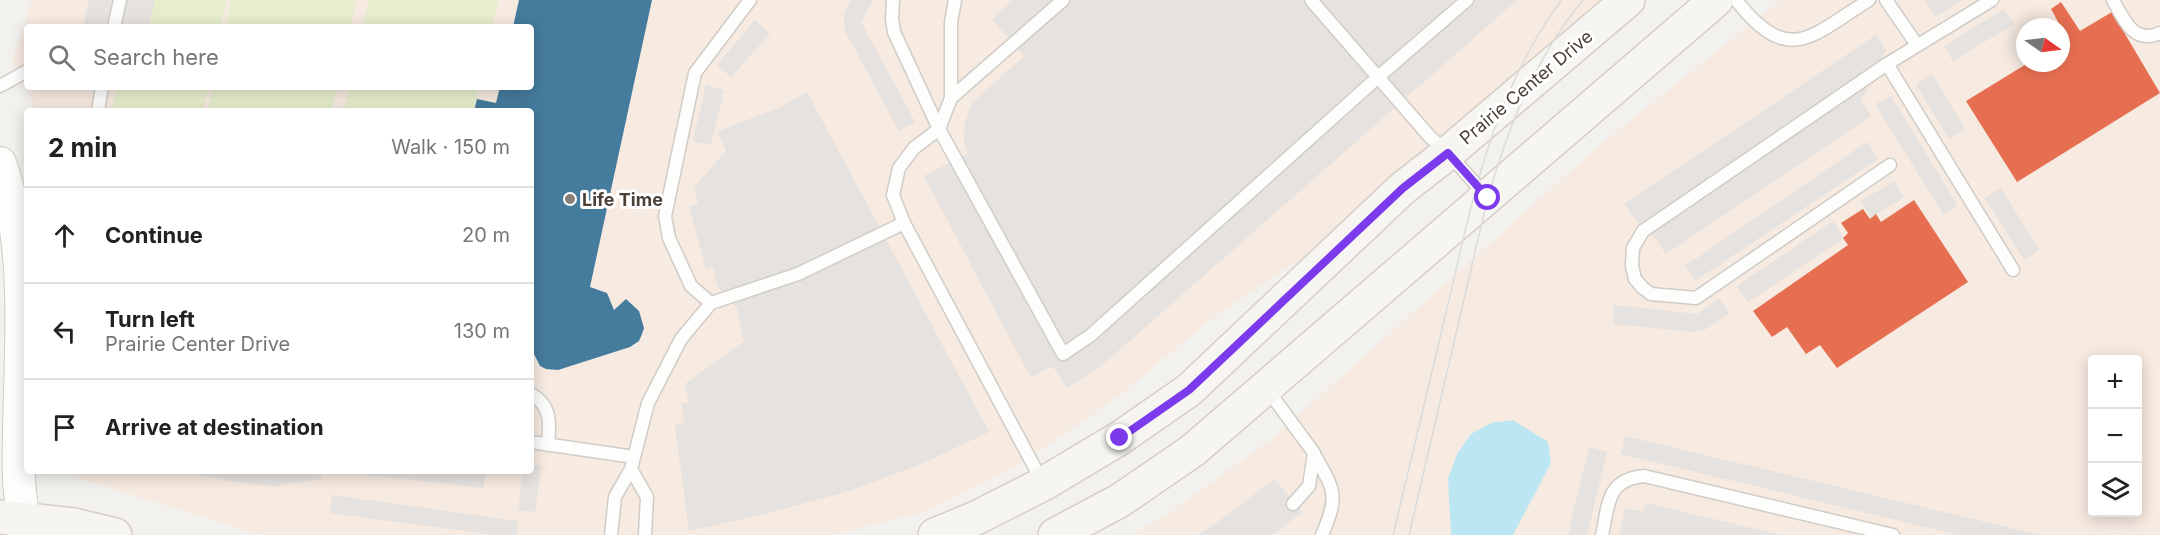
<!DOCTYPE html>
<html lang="en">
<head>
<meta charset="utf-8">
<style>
  body { margin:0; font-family:Inter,sans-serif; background:#f6f6f6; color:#222 }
  .controls { position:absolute; right:18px; bottom:18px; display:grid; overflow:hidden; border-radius:6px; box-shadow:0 3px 15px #0003 }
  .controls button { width:54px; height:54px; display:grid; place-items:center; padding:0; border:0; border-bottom:2px solid #e0e0e0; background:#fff; color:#222; font:30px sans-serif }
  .compass { position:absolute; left:2016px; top:18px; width:54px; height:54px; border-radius:50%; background:#fff; box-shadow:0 3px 15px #0003; rotate:104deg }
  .stop { position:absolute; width:18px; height:18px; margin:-14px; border:4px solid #7c3aed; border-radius:50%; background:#fff }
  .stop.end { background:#7c3aed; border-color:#fff; box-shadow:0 2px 6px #0008 }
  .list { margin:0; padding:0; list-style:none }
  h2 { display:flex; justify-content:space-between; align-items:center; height:78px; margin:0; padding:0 24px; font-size:26px }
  h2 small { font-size:20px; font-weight:400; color:#767676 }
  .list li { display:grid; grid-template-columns:39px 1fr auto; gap:18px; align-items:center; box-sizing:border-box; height:96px; padding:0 24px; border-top:2px solid #e0e0e0 }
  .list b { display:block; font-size:22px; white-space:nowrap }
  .list p { margin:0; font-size:20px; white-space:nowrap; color:#767676 }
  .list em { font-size:20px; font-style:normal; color:#767676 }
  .icon { flex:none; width:33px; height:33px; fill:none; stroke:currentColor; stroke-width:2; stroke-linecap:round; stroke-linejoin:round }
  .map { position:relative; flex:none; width:2160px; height:535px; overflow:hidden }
  .search { position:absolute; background:#fff; box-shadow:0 3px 15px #0003; left:24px; top:24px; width:510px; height:66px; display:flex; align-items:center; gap:15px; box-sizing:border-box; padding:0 21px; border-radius:6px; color:#767676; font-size:22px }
  .panel { position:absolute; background:#fff; box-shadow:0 3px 15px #0003; left:24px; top:108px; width:510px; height:366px; border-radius:6px }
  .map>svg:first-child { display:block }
  .commercial { fill:#f6eae1; fill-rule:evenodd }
  .green { fill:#e6eecd }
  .parking { fill:#e5e2df }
  .water { fill:#bde6f3 }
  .shops { fill:#e76f51 }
  .public { fill:#457b9d }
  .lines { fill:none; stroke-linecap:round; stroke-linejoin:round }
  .service-casing { stroke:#d0ccc8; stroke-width:15 }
  .tertiary-casing { stroke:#d0ccc8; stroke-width:34 }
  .secondary-casing { stroke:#d5cec6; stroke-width:36 }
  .service { stroke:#fdfdfc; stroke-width:12 }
  .tertiary { stroke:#fdfdfc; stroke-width:32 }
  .secondary { stroke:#f7f5f1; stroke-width:33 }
  .tram { stroke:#dbdbda; stroke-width:1.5 }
  .route { stroke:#7c3aed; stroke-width:8 }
  .poi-dot { fill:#867f78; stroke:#fff; stroke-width:2 }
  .labels { text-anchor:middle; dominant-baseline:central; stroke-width:6; stroke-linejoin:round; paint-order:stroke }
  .street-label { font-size:18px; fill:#4c4138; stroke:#fff }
  .poi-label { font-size:18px; font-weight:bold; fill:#4c4138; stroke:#fff; text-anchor:start }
</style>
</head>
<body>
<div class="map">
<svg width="2160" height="535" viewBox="0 0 2160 535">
  <rect width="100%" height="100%" fill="#f3f1ee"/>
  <!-- commercial -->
  <path class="commercial" d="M 32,0 L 1608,0 L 1312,251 L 1210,320 L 1119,396 L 1016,467 L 924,512 L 833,535 L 260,535 L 78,478 L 77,471 L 531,471 L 531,111 L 35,111 L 28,93 L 12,63 ZM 27,27 L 531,27 L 531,87 L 27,87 Z
    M 1781,0 L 2160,0 L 2160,535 L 1133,535 L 1168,514 L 1273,438 L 1601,144 ZM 2025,27 L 2061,27 L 2061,63 L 2025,63 ZM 2092,360 L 2138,360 L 2138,512 L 2092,512 Z"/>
  <!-- green -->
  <path class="green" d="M 155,0 L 227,0 L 221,27 L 149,27 Z
    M 231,0 L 356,0 L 350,27 L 226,27 Z
    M 369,0 L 498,0 L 492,27 L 363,27 Z
    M 117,87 L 208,87 L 203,109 L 201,111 L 177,109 L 176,111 L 111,111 Z
    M 213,87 L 337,87 L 331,111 L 208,111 Z
    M 350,87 L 479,87 L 474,111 L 344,111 Z"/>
  <!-- parking -->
  <path class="parking" d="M 89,0 L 155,0 L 149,27 L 83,27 Z
    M 851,0 L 873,0 L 861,22 L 915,122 L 899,131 L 845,31 L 844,14 Z
    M 1013,0 L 1517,0 L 1100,367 L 1067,388 L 1054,368 L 1050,367 L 1031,378 L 924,176 L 968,153 L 964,140 L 965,123 L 971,104 L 1024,56 L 992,19 Z
    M 1925,0 L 1963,0 L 1935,17 Z
    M 2004,9 L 2014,24 L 1953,61 L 1944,46 Z
    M 755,20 L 770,34 L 731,77 L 717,65 Z
    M 1876,35 L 1886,50 L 1861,101 L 1871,116 L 1666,254 L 1655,238 L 1635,220 L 1624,204 Z
    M 1932,74 L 1965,129 L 1949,139 L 1916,85 Z
    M 706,85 L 724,90 L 711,145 L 693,141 Z
    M 807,92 L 989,432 L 921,464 L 849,491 L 761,515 L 689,531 L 675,425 L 684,422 L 682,404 L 689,402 L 685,384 L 744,341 L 737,308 L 717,285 L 713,267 L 706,269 L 689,206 L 698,204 L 694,187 L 726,151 L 718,131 L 779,108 Z
    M 1891,96 L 1958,206 L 1943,214 L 1875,104 Z
    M 1867,142 L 1878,159 L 1695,281 L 1685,266 Z
    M 1894,181 L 1904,197 L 1871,218 L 1861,201 Z
    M 2001,188 L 2039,250 L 2024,260 L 1985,198 Z
    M 1833,221 L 1844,238 L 1748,302 L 1737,286 Z
    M 1719,299 L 1730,313 L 1706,329 L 1695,332 L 1613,324 L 1614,305 L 1697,314 Z
    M 1625,436 L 2040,535 L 1959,535 L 1621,454 Z
    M 1589,447 L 1607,452 L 1587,535 L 1568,535 Z
    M 531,465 L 541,466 L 535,512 L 518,510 L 523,471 L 531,471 Z
    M 176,471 L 319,471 L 322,479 L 276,486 L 247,484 Z
    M 359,471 L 486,471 L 483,488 L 358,474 Z
    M 1274,479 L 1303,512 L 1272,535 L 1198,535 L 1229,514 Z
    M 332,495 L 518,521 L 516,535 L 495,535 L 330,513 Z
    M 1646,503 L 1781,535 L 1619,535 L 1625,508 L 1643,512 Z"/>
  <!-- water -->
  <path class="water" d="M 1513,420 L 1548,442 L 1551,463 L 1513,535 L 1451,535 L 1448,478 L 1457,454 L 1471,434 L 1491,423 Z"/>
  <!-- shops -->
  <path class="shops" d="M 2061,2 L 2080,31 L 2112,12 L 2160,93 L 2017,182 L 1966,101 L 2028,63 L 2061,63 L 2061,42 L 2067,38 L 2051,9 Z
    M 1914,200 L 1968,282 L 1837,368 L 1820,345 L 1806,354 L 1787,327 L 1772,337 L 1753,311 L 1848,245 L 1843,238 L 1848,233 L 1841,223 L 1863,209 L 1870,219 L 1876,214 L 1881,222 Z"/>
  <!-- public -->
  <path class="public" d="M 519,0 L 652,0 L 590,287 L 607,293 L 614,310 L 626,299 L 639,311 L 644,328 L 642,334 L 639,341 L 630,347 L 558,370 L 546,369 L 540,366 L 534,354 L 531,355 L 531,111 L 474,111 L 477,99 L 496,103 L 500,87 L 531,87 L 531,27 L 513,27 Z"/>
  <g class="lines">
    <defs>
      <path id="service" d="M 893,0 L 892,19 L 894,32 L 939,129 L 914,148 L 899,168 L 893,195 L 904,223 L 1043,483
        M 1063,0 L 951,98 L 939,129 L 1063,354 L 1091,335 L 1377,78 L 1467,0
        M 1311,0 L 1430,137 L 1448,153 L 1487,197
        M 1736,0 C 1789,67 1810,37 1869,0
        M 1886,0 L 1917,45
        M 2113,0 C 2123,19 2134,45 2160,33
        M 114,27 L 120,0
        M 1887,64 L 2013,270
        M 0,86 L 27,71
        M 951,98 L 951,22 L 955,0
        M 98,111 L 102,87
        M 1890,165 L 1696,298 L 1651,294 L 1643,288 L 1635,279 L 1632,266 L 1633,248 L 1643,231 L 1887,64 L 1992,0
        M 711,303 L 691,286 L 669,238 L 665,216 L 695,73 L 750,0
        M 1267,389 L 1314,453 L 1309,486 L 1293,504
        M 531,394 C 552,406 550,424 548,445
        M 531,442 L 634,457
        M 1314,454 C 1335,491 1339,495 1322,535
        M 631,469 L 647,497 L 645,535
        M 611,535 L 615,497 L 631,469 L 648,403 L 681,339 L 711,303 L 798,274 L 904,223
        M 1602,535 C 1609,504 1606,480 1644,476 L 1893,535"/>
      <path id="tertiary" d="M 0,163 C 35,261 16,378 19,480 C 20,499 24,517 24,535"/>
      <path id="secondary" d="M 0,517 L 74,525 L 115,535
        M 935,535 L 976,518 L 1043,484 L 1120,438 L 1189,390 L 1403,188 L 1448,153 L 1628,0
        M 1055,535 L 1119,501 L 1192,451 L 1716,0"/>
    </defs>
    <!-- service casing -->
    <use href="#service" class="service-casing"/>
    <!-- tertiary casing -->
    <use href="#tertiary" class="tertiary-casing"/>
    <!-- secondary casing -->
    <use href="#secondary" class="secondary-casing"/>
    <!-- service -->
    <use href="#service" class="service"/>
    <!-- tertiary -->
    <use href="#tertiary" class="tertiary"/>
    <!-- secondary -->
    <use href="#secondary" class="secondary"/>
    <!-- tram -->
    <path class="tram" d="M 1393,535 C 1412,457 1430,379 1449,300 C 1474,192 1494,93 1561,0
      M 1409,535 L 1486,205 C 1506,132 1534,59 1583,0"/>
  </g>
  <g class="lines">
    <!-- route -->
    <path class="route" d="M 1120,438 L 1189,390 L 1403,188 L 1448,153 L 1488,198"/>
  </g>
  <!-- markers -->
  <circle class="poi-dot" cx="570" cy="199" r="6"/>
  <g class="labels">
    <!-- street labels -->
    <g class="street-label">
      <text transform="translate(1526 87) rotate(-40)">Prairie Center Drive</text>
    </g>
    <!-- poi labels -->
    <g class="poi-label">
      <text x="582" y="199">Life Time</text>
    </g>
  </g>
</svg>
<div class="controls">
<button>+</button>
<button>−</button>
<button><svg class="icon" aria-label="layers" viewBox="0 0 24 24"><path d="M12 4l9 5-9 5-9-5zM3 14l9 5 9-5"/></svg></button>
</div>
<svg class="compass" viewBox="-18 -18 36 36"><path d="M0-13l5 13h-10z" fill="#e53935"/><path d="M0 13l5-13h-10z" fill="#767676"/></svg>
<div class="stop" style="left:1488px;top:198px"></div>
<div class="stop end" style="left:1120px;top:438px"></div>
<div class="search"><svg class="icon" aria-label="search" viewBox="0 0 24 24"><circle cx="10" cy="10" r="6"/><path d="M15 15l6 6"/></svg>Search here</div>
<section class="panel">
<h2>2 min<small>Walk · 150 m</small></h2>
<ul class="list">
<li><svg class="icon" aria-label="ahead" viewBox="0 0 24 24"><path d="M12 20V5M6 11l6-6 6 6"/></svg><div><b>Continue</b></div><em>20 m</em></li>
<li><svg class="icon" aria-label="left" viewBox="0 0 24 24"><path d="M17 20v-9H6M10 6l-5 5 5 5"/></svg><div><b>Turn left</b><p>Prairie Center Drive</p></div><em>130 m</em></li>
<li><svg class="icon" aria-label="arrive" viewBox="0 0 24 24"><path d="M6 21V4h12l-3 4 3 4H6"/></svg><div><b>Arrive at destination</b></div></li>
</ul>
</section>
</div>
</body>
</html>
